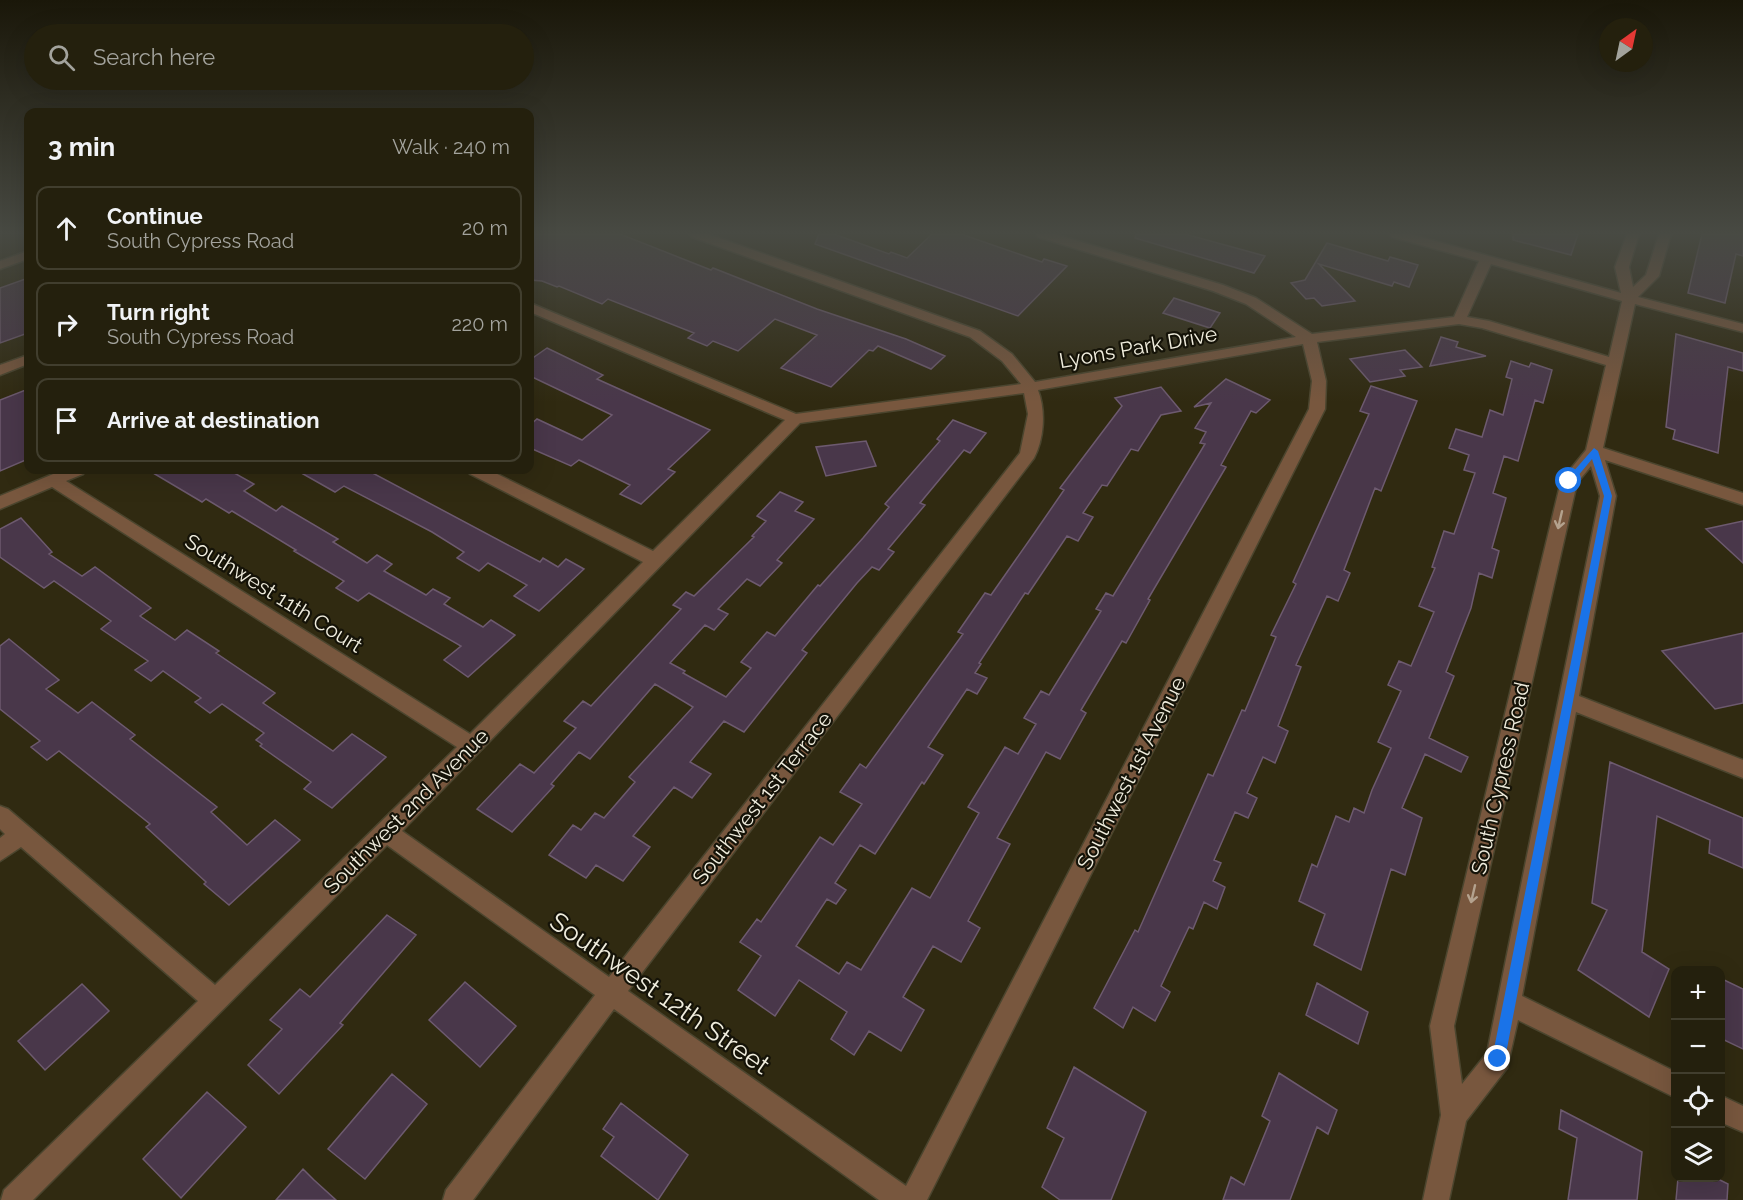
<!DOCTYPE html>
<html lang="en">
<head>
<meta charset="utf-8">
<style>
  body { margin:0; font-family:Raleway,sans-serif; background:#2c2816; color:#f1f3f6 }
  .controls { position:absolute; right:18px; bottom:18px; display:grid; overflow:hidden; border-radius:12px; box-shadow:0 6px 24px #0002 }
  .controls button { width:54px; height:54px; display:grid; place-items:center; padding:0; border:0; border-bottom:2px solid #413e2e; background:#24200d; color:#f1f3f6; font:30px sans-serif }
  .compass { position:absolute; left:1599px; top:18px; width:54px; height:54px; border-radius:50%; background:#24200d; box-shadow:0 6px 24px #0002; rotate:33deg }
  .stop { position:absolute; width:18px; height:18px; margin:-14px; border:4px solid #1a73e8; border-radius:50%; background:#fff }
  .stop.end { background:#1a73e8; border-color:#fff; box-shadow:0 2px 6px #0008 }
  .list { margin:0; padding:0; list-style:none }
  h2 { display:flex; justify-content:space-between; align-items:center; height:78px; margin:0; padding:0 24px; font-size:26px }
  h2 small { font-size:20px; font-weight:400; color:#a3a39d }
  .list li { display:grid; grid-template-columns:39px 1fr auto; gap:18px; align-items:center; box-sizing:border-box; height:84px; margin:0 12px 12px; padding:0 12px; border:2px solid #413e2e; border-radius:12px }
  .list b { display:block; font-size:22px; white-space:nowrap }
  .list p { margin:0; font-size:20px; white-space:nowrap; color:#a3a39d }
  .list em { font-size:20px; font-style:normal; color:#a3a39d }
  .icon { flex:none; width:33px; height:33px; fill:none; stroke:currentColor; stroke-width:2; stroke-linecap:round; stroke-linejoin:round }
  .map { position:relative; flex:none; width:1743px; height:1200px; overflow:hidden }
  .search { position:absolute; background:#24200d; box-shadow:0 6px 24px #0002; left:24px; top:24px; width:510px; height:66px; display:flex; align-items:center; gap:15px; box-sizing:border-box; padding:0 21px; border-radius:33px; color:#a3a39d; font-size:22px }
  .panel { position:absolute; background:#24200d; box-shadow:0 6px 24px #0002; left:24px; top:108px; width:510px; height:366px; border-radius:12px }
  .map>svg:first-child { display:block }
  .building { fill:#49374a; stroke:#6d5a6f; stroke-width:1.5 }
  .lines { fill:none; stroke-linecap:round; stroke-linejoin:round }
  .minor-casing { stroke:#4b452e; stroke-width:3 }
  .minor { fill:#78573e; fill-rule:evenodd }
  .oneway { stroke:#b4a28e }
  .route { fill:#1a73e8 }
  .labels { text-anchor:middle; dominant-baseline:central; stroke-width:4.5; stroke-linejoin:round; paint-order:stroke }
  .street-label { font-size:21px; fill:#f0edde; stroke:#151308 }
  .near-street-label { font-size:26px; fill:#f0edde; stroke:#151308 }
</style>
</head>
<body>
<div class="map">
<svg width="1743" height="1200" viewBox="0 0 1743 1200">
  <rect width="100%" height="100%" fill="#302a11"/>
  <!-- building -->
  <path class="building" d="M 530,234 L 620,234 L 711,270 L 713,268 L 817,309 L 906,339 L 945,356 L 931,369 L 878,346 L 873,351 L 869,350 L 831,387 L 781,368 L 817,335 L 775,319 L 738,351 L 713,341 L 707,346 L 688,338 L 694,333 L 608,299 L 602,304 L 559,286 L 557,287 L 542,281 L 530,280 Z
    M 819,234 L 834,234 L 889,254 L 891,252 L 907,258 L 932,234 L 961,234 L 1042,262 L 1044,259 L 1067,266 L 1018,316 L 815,244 Z
    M 1136,234 L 1185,234 L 1265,256 L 1254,273 L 1135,238 Z
    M 1513,234 L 1578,234 L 1571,255 L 1513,240 Z
    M 1702,234 L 1743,234 L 1743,256 L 1736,254 L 1725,303 L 1688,293 Z
    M 1327,243 L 1388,261 L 1390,257 L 1418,265 L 1409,287 L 1394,282 L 1392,286 L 1319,264 L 1355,301 L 1322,306 L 1314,298 L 1306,299 L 1291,283 L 1305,280 Z
    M 28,278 L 28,333 L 0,343 L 0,288 Z
    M 1174,298 L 1220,313 L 1210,328 L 1163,313 Z
    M 1676,334 L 1743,353 L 1743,371 L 1728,367 L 1718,453 L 1673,439 L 1675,430 L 1666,427 Z
    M 1441,337 L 1458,342 L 1456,347 L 1486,356 L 1430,366 Z
    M 547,348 L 603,375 L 597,379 L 710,430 L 668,469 L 675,472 L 641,504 L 620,494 L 630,485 L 579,460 L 571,466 L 530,448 L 530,425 L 537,419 L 582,440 L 612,415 L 530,376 L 530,360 Z
    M 1405,350 L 1422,367 L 1400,370 L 1405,376 L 1370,382 L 1350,359 Z
    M 1511,361 L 1529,367 L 1531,363 L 1552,370 L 1543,403 L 1535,400 L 1518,461 L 1504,456 L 1493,493 L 1506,498 L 1492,548 L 1499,551 L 1492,578 L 1479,573 L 1471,608 L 1446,672 L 1454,676 L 1429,738 L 1468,757 L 1461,772 L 1425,754 L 1402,808 L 1422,818 L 1405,875 L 1391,869 L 1361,970 L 1314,945 L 1325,914 L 1299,901 L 1312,864 L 1317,867 L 1336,816 L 1349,822 L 1354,808 L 1364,813 L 1372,790 L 1391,748 L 1378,742 L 1401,691 L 1388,685 L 1399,661 L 1411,666 L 1434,612 L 1419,606 L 1435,568 L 1432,567 L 1444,531 L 1454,534 L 1475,473 L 1464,470 L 1469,455 L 1449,448 L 1456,429 L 1482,437 L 1490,410 L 1503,415 L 1512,379 L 1506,377 Z
    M 1226,379 L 1270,400 L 1256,413 L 1251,411 L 1221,465 L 1226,467 L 1148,599 L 1150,600 L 1126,643 L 1122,641 L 1081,710 L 1086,713 L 1060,759 L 1046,752 L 997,838 L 1010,844 L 968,921 L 980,928 L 961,962 L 933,946 L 903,997 L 924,1010 L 901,1051 L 869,1031 L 854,1055 L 831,1039 L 847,1012 L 799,980 L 775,1016 L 738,990 L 761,956 L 740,942 L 757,919 L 761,922 L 820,837 L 833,845 L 862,804 L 840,792 L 860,764 L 866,768 L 963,634 L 958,632 L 985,593 L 991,595 L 1033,535 L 1064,490 L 1060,488 L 1122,406 L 1115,398 L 1161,387 L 1181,411 L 1161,415 L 1138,451 L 1131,449 L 1107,486 L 1102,485 L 1083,513 L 1093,517 L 1078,541 L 1067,536 L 1028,594 L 1025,593 L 979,663 L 981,664 L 975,673 L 987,678 L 977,694 L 967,689 L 928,747 L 943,755 L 924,784 L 922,782 L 875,854 L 860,845 L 835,883 L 846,890 L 836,904 L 827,899 L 796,946 L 839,974 L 847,962 L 861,970 L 912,888 L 930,898 L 979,813 L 968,807 L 1005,747 L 1018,754 L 1036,724 L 1024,718 L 1041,691 L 1049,695 L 1101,611 L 1096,609 L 1106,593 L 1113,596 L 1205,444 L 1200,443 L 1206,432 L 1195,428 L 1211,403 L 1194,407 Z
    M 1371,386 L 1417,401 L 1381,491 L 1375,488 L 1344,570 L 1350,573 L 1338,601 L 1327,596 L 1296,665 L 1301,667 L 1278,726 L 1288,731 L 1275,763 L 1263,757 L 1247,793 L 1257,798 L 1248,818 L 1235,812 L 1214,860 L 1221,863 L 1213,881 L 1225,887 L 1217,909 L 1204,902 L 1193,929 L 1189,927 L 1161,986 L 1170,992 L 1155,1021 L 1133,1007 L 1123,1028 L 1094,1008 L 1135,930 L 1138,932 L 1208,774 L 1213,776 L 1242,710 L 1245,711 L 1276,637 L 1271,635 L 1296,584 L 1293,582 L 1369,414 L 1360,411 Z
    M 28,389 L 28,459 L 0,471 L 0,400 Z
    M 953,420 L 986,433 L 970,453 L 964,450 L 920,503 L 925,505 L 888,549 L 894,552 L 879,570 L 872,567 L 857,583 L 802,650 L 807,653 L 744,732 L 724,721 L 690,762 L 711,774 L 692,798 L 674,787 L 633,836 L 650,847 L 623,881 L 596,865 L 586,878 L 549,855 L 573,825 L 581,830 L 595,813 L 604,818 L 635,782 L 629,777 L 693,707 L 655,684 L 590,759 L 579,752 L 551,784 L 554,786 L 512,832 L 477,809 L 520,764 L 534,773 L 576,728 L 564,721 L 583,701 L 591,706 L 681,609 L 673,605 L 686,592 L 694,596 L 754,537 L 752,536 L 766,521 L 757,516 L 780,492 L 803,502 L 795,511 L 814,519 L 777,560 L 782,563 L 760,586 L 747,579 L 718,609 L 728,614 L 714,630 L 705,625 L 670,663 L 685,671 L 683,673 L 726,697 L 751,668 L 741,662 L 767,632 L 775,636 L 818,585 L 820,586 L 863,538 L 889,507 L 885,504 L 940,441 L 937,439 Z
    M 866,441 L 876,466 L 826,476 L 816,447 Z
    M 148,470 L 229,470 L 254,484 L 244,491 L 276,511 L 282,506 L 338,539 L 333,542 L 367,563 L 377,555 L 392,564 L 384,571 L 426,595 L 433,589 L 450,598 L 444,604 L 483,627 L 491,620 L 515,635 L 468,677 L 444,660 L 461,646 L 369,593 L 358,601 L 336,588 L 344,581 L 294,551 L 296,550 L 232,511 L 229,513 L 206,499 L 202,502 Z
    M 296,470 L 367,470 L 540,562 L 543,558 L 558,567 L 566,559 L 584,569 L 539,611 L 514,596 L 527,585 L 488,563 L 479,571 L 457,558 L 464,552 L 432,532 L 344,486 L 335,492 Z
    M 21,518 L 52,552 L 49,554 L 82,576 L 95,567 L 151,608 L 140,616 L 175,640 L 187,630 L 219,651 L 216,653 L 275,693 L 263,703 L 333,751 L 352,734 L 386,757 L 332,808 L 304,789 L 311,782 L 260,746 L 262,744 L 256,740 L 264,733 L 222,704 L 210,713 L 195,702 L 201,698 L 163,671 L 151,681 L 135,670 L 148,661 L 101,629 L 111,621 L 54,581 L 44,588 L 0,557 L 0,529 Z
    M 1743,521 L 1743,563 L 1706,529 Z
    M 1743,633 L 1743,703 L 1715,709 L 1662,651 Z
    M 9,639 L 59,680 L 46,689 L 78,713 L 92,702 L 135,735 L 130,739 L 217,807 L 211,812 L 247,845 L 275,820 L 300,840 L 229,905 L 204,884 L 206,882 L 146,827 L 150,824 L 59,751 L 47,760 L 31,747 L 40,741 L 0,709 L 0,646 Z
    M 1610,762 L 1743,818 L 1743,868 L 1709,853 L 1710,840 L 1657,816 L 1642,952 L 1669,969 L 1649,1017 L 1578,970 L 1607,910 L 1592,903 Z
    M 387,915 L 416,935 L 340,1023 L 343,1025 L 279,1094 L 248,1065 L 282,1029 L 270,1020 L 300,989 L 310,997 Z
    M 1720,978 L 1743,989 L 1743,1049 L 1720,1038 Z
    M 465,982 L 516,1026 L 480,1067 L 429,1020 Z
    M 1317,983 L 1368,1012 L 1358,1044 L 1306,1015 Z
    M 82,984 L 109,1011 L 45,1070 L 18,1041 Z
    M 1074,1067 L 1146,1112 L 1111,1200 L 1060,1200 L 1042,1187 L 1064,1138 L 1047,1128 Z
    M 1279,1073 L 1337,1110 L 1328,1134 L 1317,1127 L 1290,1200 L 1223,1200 L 1231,1177 L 1244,1185 L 1270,1121 L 1262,1116 Z
    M 392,1074 L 427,1104 L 365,1179 L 328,1149 Z
    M 207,1092 L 246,1127 L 181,1198 L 143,1159 Z
    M 621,1103 L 688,1155 L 658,1200 L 601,1156 L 614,1137 L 603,1129 Z
    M 1561,1110 L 1642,1152 L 1637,1200 L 1568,1200 L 1577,1138 L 1559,1129 Z
    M 303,1169 L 314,1180 L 336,1200 L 276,1200 Z
    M 1678,1178 L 1716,1178 L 1728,1184 L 1727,1200 L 1676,1200 Z"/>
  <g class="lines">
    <defs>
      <path id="minor" d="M 690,234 L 708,234 L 980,331 L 1012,354 L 1035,382 L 1296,337 L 1246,304 L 1213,291 L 1038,237 L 1036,234 L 1055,234 L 1223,285 L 1256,298 L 1312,334 L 1454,317 L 1479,261 L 1392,237 L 1390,234 L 1410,234 L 1621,293 L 1615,267 L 1627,234 L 1639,234 L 1629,267 L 1633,287 L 1646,275 L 1659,234 L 1671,234 L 1659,276 L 1638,297 L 1743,324 L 1743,332 L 1635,304 L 1603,448 L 1743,493 L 1743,505 L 1605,460 L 1616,496 L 1579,696 L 1743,760 L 1743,778 L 1576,712 L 1522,996 L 1676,1072 L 1676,1098 L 1518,1020 L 1507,1068 L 1466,1121 L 1449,1200 L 1423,1200 L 1441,1115 L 1430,1026 L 1561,481 L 1586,450 L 1606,365 L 1482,328 L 1459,324 L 1317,342 L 1326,381 L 1325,409 L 927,1200 L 879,1200 L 614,1009 L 473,1200 L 443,1200 L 446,1190 L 595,995 L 387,845 L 33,1200 L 1,1200 L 4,1190 L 198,1001 L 21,847 L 0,861 L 0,838 L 5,834 L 0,829 L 0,806 L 8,809 L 215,985 L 457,747 L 52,487 L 0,509 L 0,496 L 63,470 L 85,470 L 83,474 L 66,481 L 470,734 L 643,562 L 470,474 L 468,470 L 489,470 L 653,551 L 785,420 L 530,312 L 530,303 L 796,414 L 1021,384 L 1002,361 L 970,337 L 692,237 ZM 1491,264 L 1622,301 L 1609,357 L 1489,321 L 1467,317 ZM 1303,344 L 1312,381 L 1309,409 L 906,1186 L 628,991 L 1034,458 C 1044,439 1046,411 1038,390 ZM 1024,393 L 1028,414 L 1020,453 L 609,977 L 402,831 L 800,423 ZM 1591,466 L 1600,496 L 1487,1053 L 1462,1084 L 1454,1026 L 1577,483 Z
        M 28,251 L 28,259 L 0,269 L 0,261 Z
        M 28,355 L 28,364 L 0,375 L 0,365 Z
        M 1720,1095 L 1743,1106 L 1743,1132 L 1720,1122 Z"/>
    </defs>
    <!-- minor casing -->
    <use href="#minor" class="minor-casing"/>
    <!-- minor -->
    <use href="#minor" class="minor"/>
  </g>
  <!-- one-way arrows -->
  <defs><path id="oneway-shaft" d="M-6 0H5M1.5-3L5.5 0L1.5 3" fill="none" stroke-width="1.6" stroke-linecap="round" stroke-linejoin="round" transform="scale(1.5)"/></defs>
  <g class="oneway">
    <use href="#oneway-shaft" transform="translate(1560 520) rotate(103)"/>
    <use href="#oneway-shaft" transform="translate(1473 894) rotate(103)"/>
  </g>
  <!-- sky -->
  <linearGradient id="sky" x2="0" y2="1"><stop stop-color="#1a1709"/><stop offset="0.58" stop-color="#484a43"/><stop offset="1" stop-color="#484a43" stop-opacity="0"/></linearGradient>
  <rect width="1743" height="402" fill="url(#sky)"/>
  <!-- route -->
  <path class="route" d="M 1594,448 L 1598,451 L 1612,496 L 1505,1059 L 1503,1064 L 1498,1066 L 1494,1064 L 1492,1059 L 1604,496 L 1592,459 L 1572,483 L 1565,481 Z"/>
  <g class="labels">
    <!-- street labels -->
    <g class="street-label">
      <text transform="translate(1138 347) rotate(-10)">Lyons Park Drive</text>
      <text transform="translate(274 593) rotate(32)">Southwest 11th Court</text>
      <text transform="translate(1131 773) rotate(-63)">Southwest 1st Avenue</text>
      <text transform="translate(1500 778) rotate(-77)">South Cypress Road</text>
      <text transform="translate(762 798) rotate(-52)">Southwest 1st Terrace</text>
      <text transform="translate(406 811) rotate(-45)">Southwest 2nd Avenue</text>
    </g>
    <!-- near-street labels -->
    <g class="near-street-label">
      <text transform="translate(660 993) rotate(35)">Southwest 12th Street</text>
    </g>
  </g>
</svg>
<div class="controls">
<button>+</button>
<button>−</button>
<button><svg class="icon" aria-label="locate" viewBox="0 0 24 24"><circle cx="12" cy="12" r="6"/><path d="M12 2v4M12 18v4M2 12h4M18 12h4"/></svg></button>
<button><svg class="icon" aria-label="layers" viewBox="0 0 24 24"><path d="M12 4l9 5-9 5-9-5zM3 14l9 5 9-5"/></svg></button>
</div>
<svg class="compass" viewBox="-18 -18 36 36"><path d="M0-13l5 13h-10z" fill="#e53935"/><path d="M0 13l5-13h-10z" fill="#a3a39d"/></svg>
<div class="stop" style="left:1569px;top:481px"></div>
<div class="stop end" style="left:1498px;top:1059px"></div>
<div class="search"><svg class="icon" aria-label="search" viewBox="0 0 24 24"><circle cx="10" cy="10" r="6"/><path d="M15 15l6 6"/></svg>Search here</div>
<section class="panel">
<h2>3 min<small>Walk · 240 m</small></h2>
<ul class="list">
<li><svg class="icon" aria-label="ahead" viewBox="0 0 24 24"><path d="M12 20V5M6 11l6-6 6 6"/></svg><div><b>Continue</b><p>South Cypress Road</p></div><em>20 m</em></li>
<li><svg class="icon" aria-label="right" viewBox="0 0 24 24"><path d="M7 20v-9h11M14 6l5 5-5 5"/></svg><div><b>Turn right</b><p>South Cypress Road</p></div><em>220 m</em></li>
<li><svg class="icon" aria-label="arrive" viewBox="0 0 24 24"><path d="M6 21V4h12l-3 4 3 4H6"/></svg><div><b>Arrive at destination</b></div></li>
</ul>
</section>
</div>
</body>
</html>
